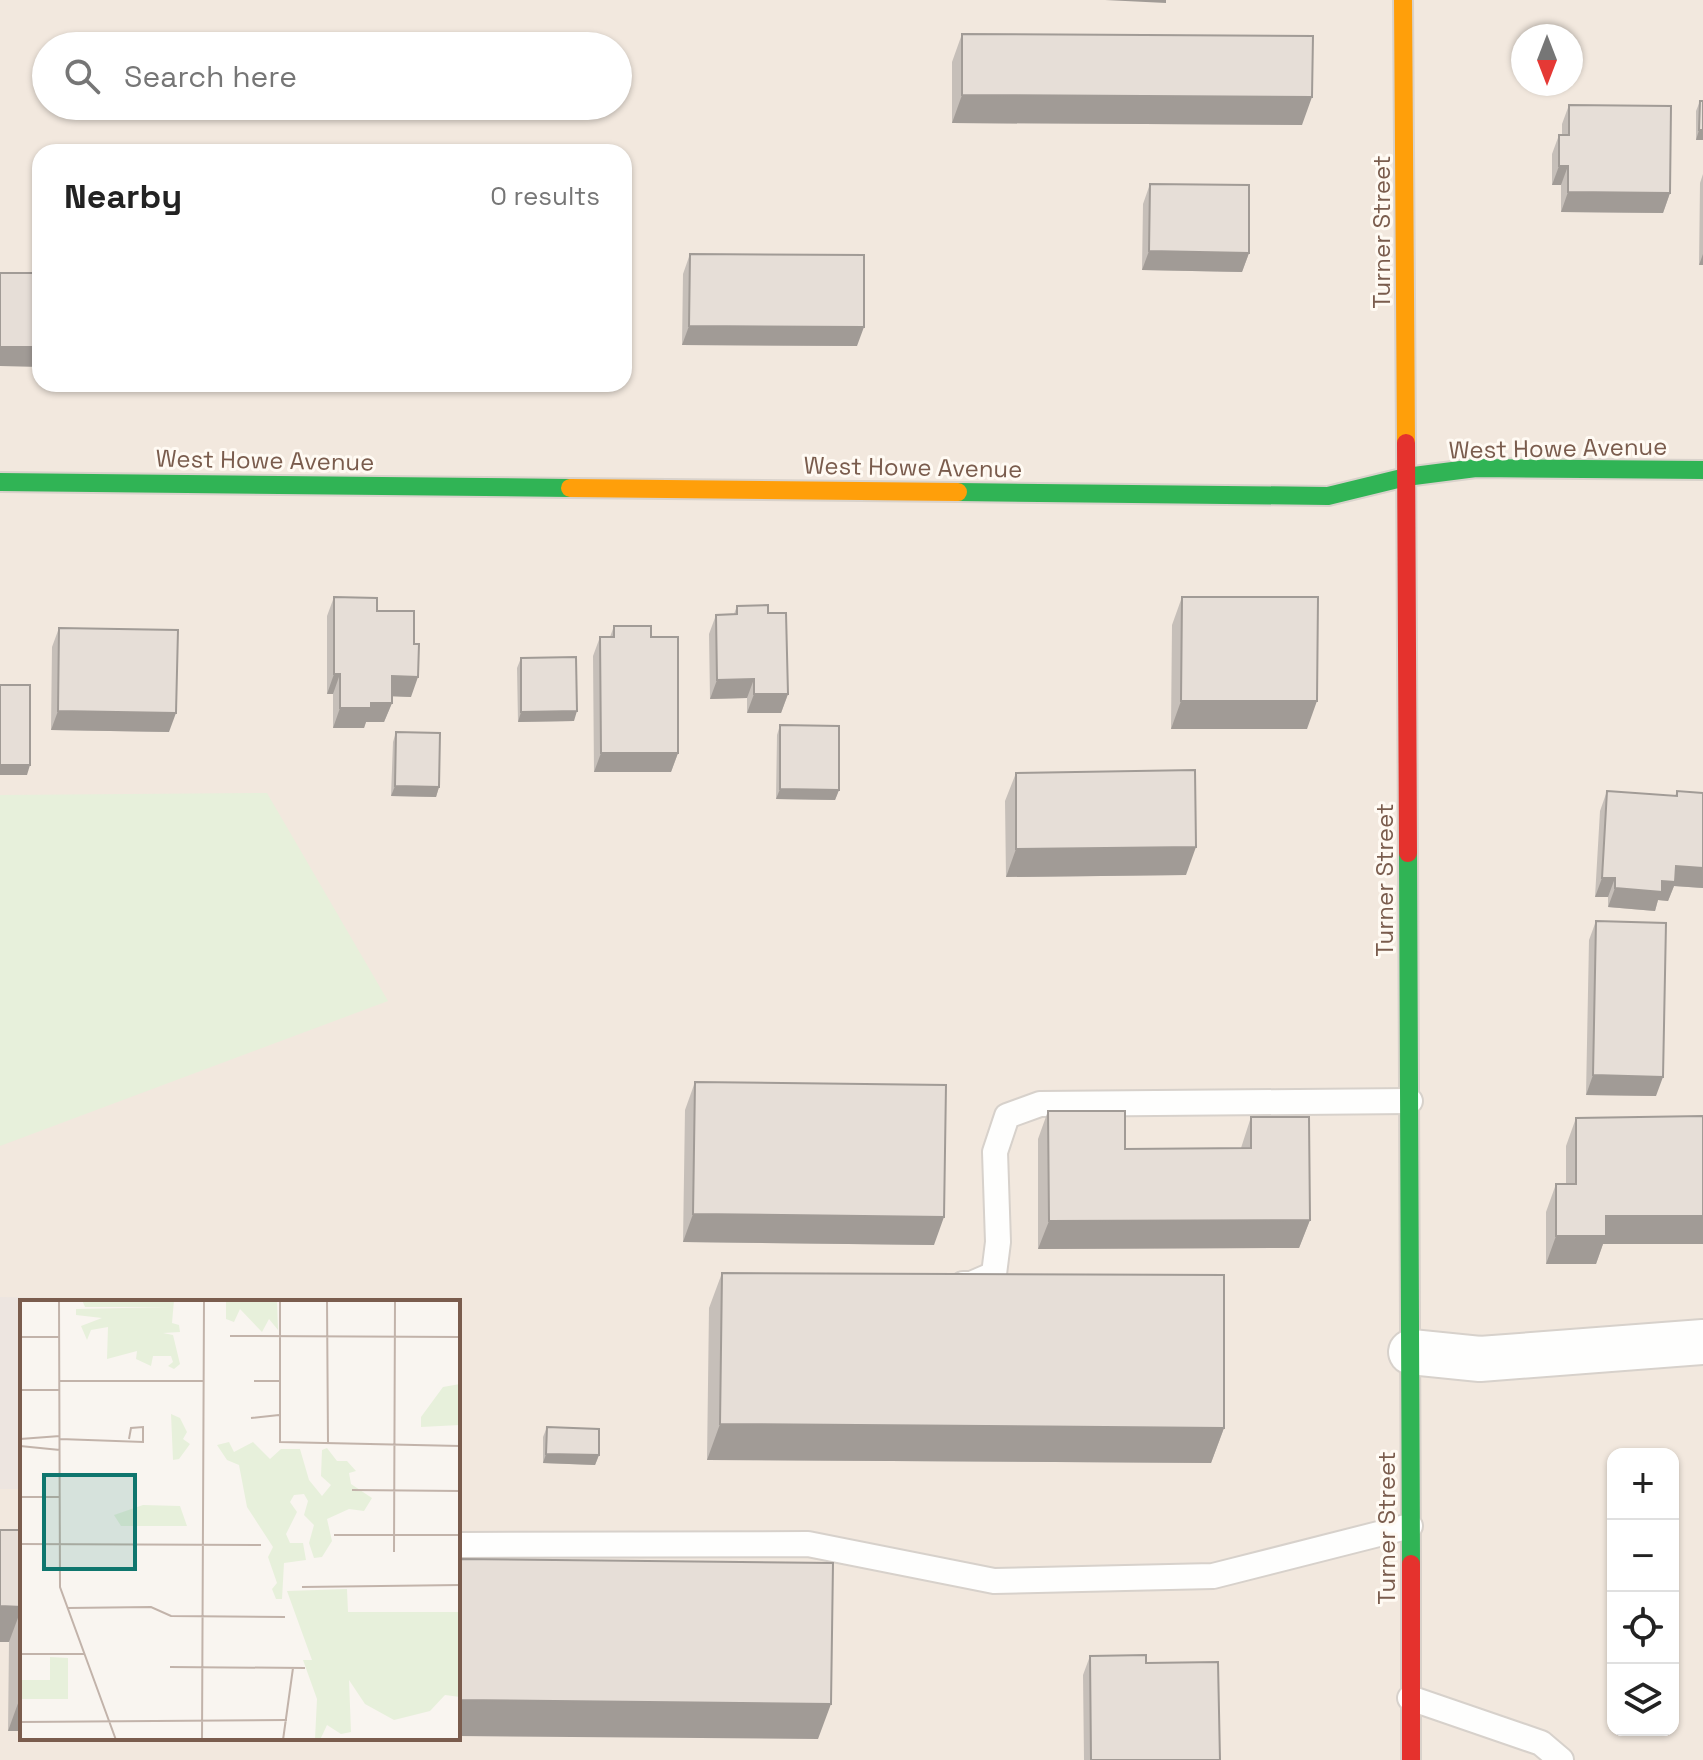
<!DOCTYPE html>
<html lang="en">
<head>
<meta charset="utf-8">
<style>
  body { margin:0; font-family:"Space Grotesk",sans-serif; background:#f2f2f2; color:#222 }
  .controls { position:absolute; right:24px; bottom:24px; display:grid; overflow:hidden; border-radius:16px; box-shadow:0 2px 6px #0004 }
  .controls button { width:72px; height:72px; display:grid; place-items:center; padding:0; border:0; border-bottom:2px solid #e0e0e0; background:#fff; color:#222; font:40px sans-serif }
  .compass { position:absolute; left:1511px; top:24px; width:72px; height:72px; border-radius:50%; background:#fff; box-shadow:0 2px 6px #0004; rotate:180deg }
  .list { margin:0; padding:0; list-style:none }
  h2 { display:flex; justify-content:space-between; align-items:center; height:104px; margin:0; padding:0 32px; font-size:34px }
  h2 small { font-size:26px; font-weight:400; color:#767676 }
  .icon { flex:none; width:44px; height:44px; fill:none; stroke:currentColor; stroke-width:2; stroke-linecap:round; stroke-linejoin:round }
  .map { position:relative; flex:none; width:1703px; height:1760px; overflow:hidden }
  .search { position:absolute; background:#fff; box-shadow:0 2px 6px #0004; left:32px; top:32px; width:600px; height:88px; display:flex; align-items:center; gap:20px; box-sizing:border-box; padding:0 28px; border-radius:44px; color:#767676; font-size:30px }
  .panel { position:absolute; background:#fff; box-shadow:0 2px 6px #0004; left:32px; top:144px; width:600px; height:248px; border-radius:24px }
  .map>svg:first-child { display:block }
  .residential { fill:#f2e8de; fill-rule:evenodd }
  .industrial { fill:#ede5e0 }
  .green { fill:#e7f0db }
  .lines { fill:none; stroke-linecap:round; stroke-linejoin:round }
  .lane-casing { stroke:#d7d1cb; stroke-width:28 }
  .street-casing { stroke:#d7d1cb; stroke-width:48 }
  .fast-casing { stroke:#d9d2cb; stroke-width:22 }
  .slow-casing { stroke:#d9d2cb; stroke-width:22 }
  .jam-casing { stroke:#d9d2cb; stroke-width:22 }
  .lane { stroke:#fefefd; stroke-width:24 }
  .street { stroke:#fefefd; stroke-width:44 }
  .fast { stroke:#30b455; stroke-width:18 }
  .slow { stroke:#ff9f0a; stroke-width:18 }
  .jam { stroke:#e5322d; stroke-width:18 }
  .wall { fill:#c6bfb9 }
  .shaded-wall { fill:#a19b96 }
  .building { fill:#e6ded7; stroke:#a19b96; stroke-width:2 }
  .labels { text-anchor:middle; dominant-baseline:central; stroke-width:6; stroke-linejoin:round; paint-order:stroke }
  .street-label { font-size:24px; fill:#7a5c4d; stroke:#fffaf3 }
  .inset-road { fill:none; stroke:#c2b3aa; stroke-width:2 }
  .view { fill:#0f766e; fill-opacity:0.15; stroke:#0f766e; stroke-width:4 }
  .inset-edge { fill:none; stroke:#7a5c4d; stroke-width:4 }
</style>
</head>
<body>
<div class="map">
<svg width="1703" height="1760" viewBox="0 0 1703 1760">
  <rect width="100%" height="100%" fill="#f9f5f0"/>
  <!-- residential -->
  <path class="residential" d="M 0,0 L 1703,0 L 1703,1760 L 0,1760 ZM 1523,36 L 1571,36 L 1571,84 L 1523,84 ZM 46,46 L 618,46 L 618,106 L 46,106 ZM 40,152 L 624,152 L 624,384 L 40,384 ZM 22,1302 L 458,1302 L 458,1738 L 22,1738 ZM 1613,1454 L 1673,1454 L 1673,1730 L 1613,1730 Z"/>
  <!-- industrial -->
  <path class="industrial" d="M 0,1297 L 318,1302 L 22,1302 L 22,1489 L 0,1489 Z"/>
  <!-- green -->
  <path class="green" d="M 267,793 L 388,1001 L 0,1146 L 0,795 Z"/>
  <g class="lines">
    <defs>
      <path id="lane" d="M 963,1284 L 971,1284 L 994,1274 L 998,1242 L 995,1152 L 1007,1116 L 1040,1104 L 1410,1101
        M 458,1545 L 808,1544 L 994,1581 L 1213,1576 L 1410,1526
        M 1410,1698 L 1541,1743 L 1561,1760"/>
      <path id="street" d="M 1411,1352 L 1480,1359 L 1703,1342"/>
      <path id="fast" d="M 0,482 L 570,488
        M 958,492 L 1328,496 L 1406,477 L 1476,468 L 1703,470
        M 1408,853 L 1411,1564"/>
      <path id="slow" d="M 1403,0 L 1406,443
        M 570,488 L 958,492"/>
      <path id="jam" d="M 1406,443 L 1408,853
        M 1411,1564 L 1411,1760"/>
    </defs>
    <!-- lane casing -->
    <use href="#lane" class="lane-casing"/>
    <!-- street casing -->
    <use href="#street" class="street-casing"/>
    <!-- fast casing -->
    <use href="#fast" class="fast-casing"/>
    <!-- slow casing -->
    <use href="#slow" class="slow-casing"/>
    <!-- jam casing -->
    <use href="#jam" class="jam-casing"/>
    <!-- lane -->
    <use href="#lane" class="lane"/>
    <!-- street -->
    <use href="#street" class="street"/>
    <!-- fast -->
    <use href="#fast" class="fast"/>
    <!-- slow -->
    <use href="#slow" class="slow"/>
    <!-- jam -->
    <use href="#jam" class="jam"/>
  </g>
  <!-- wall -->
  <path class="wall" d="M 962,34 L 1302,125 L 952,123 L 952,62 Z
    M 1700,101 L 1703,140 L 1696,140 L 1696,111 Z
    M 1569,105 L 1670,193 L 1663,213 L 1561,212 L 1561,185 L 1552,185 L 1552,154 L 1559,135 L 1562,135 L 1562,124 Z
    M 1703,174 L 1703,265 L 1699,265 L 1700,183 Z
    M 1150,184 L 1249,253 L 1242,272 L 1142,270 L 1143,204 Z
    M 690,254 L 857,346 L 682,345 L 683,274 Z
    M 334,597 L 377,611 L 411,697 L 392,696 L 392,703 L 384,722 L 366,722 L 364,728 L 333,728 L 333,694 L 327,694 L 327,616 Z
    M 1182,597 L 1307,729 L 1171,729 L 1172,625 Z
    M 737,606 L 768,613 L 788,694 L 781,713 L 747,713 L 747,698 L 710,699 L 709,634 L 716,615 L 734,614 Z
    M 614,626 L 651,637 L 678,753 L 671,772 L 594,772 L 593,656 L 600,637 L 610,637 Z
    M 59,628 L 169,732 L 51,730 L 52,647 Z
    M 521,658 L 574,721 L 518,722 L 517,668 Z
    M 780,725 L 839,790 L 835,800 L 776,799 L 777,735 Z
    M 396,732 L 439,787 L 436,797 L 391,796 L 393,742 Z
    M 1016,773 L 1186,875 L 1006,877 L 1005,801 Z
    M 1607,791 L 1675,796 L 1677,791 L 1703,793 L 1703,888 L 1674,886 L 1668,901 L 1658,900 L 1655,911 L 1608,907 L 1608,897 L 1595,897 L 1600,811 Z
    M 1596,921 L 1656,1096 L 1586,1095 L 1589,940 Z
    M 695,1082 L 934,1245 L 683,1242 L 685,1110 Z
    M 1048,1111 L 1125,1149 L 1241,1148 L 1251,1117 L 1310,1220 L 1299,1248 L 1038,1249 L 1038,1139 Z
    M 1576,1118 L 1703,1244 L 1603,1244 L 1596,1264 L 1546,1264 L 1546,1212 L 1556,1184 L 1566,1184 L 1566,1146 Z
    M 722,1273 L 1224,1428 L 1211,1463 L 707,1460 L 709,1308 Z
    M 547,1427 L 599,1455 L 595,1465 L 543,1463 L 543,1437 Z
    M 0,1530 L 22,1530 L 22,1731 L 8,1731 L 9,1642 L 0,1642 Z
    M 1090,1656 L 1146,1663 L 1220,1760 L 1084,1760 L 1083,1675 Z"/>
  <!-- shaded-wall -->
  <path class="shaded-wall" d="M 1105,0 L 1166,0 L 1166,3 Z
    M 962,95 L 1312,97 L 1302,125 L 952,123 Z
    M 1699,130 L 1703,130 L 1703,140 L 1696,140 Z
    M 1559,166 L 1568,166 L 1561,185 L 1552,185 Z
    M 1568,192 L 1670,193 L 1663,213 L 1561,212 Z
    M 1149,251 L 1249,253 L 1242,272 L 1142,270 Z
    M 1703,254 L 1703,265 L 1699,265 Z
    M 689,326 L 864,327 L 857,346 L 682,345 Z
    M 0,347 L 40,347 L 40,367 L 0,366 Z
    M 334,674 L 340,674 L 333,694 L 327,694 Z
    M 392,676 L 418,677 L 411,697 L 384,696 Z
    M 754,679 L 747,698 L 710,699 L 717,680 Z
    M 754,694 L 788,694 L 781,713 L 747,713 Z
    M 1181,701 L 1317,701 L 1307,729 L 1171,729 Z
    M 371,703 L 392,703 L 384,722 L 366,722 L 364,728 L 333,728 L 340,708 Z
    M 58,711 L 176,713 L 169,732 L 51,730 Z
    M 577,711 L 574,721 L 518,722 L 521,712 Z
    M 601,753 L 678,753 L 671,772 L 594,772 Z
    M 0,765 L 30,765 L 27,775 L 0,775 Z
    M 395,786 L 439,787 L 436,797 L 391,796 Z
    M 780,789 L 839,790 L 835,800 L 776,799 Z
    M 1196,847 L 1186,875 L 1006,877 L 1016,849 Z
    M 1676,866 L 1703,868 L 1703,888 L 1674,886 L 1668,901 L 1658,900 L 1655,911 L 1608,907 L 1615,888 L 1662,881 Z
    M 1602,878 L 1615,878 L 1608,897 L 1595,897 Z
    M 1593,1075 L 1663,1077 L 1656,1096 L 1586,1095 Z
    M 693,1214 L 944,1217 L 934,1245 L 683,1242 Z
    M 1606,1216 L 1703,1216 L 1703,1244 L 1603,1244 L 1596,1264 L 1546,1264 L 1556,1236 Z
    M 1310,1220 L 1299,1248 L 1038,1249 L 1049,1221 Z
    M 720,1424 L 1224,1428 L 1211,1463 L 707,1460 Z
    M 546,1454 L 599,1455 L 595,1465 L 543,1463 Z
    M 0,1606 L 22,1607 L 9,1642 L 0,1642 Z
    M 21,1695 L 22,1695 L 22,1731 L 8,1731 Z
    M 458,1700 L 831,1704 L 818,1739 L 458,1736 Z"/>
  <!-- building -->
  <path class="building" d="M 962,34 L 1313,36 L 1312,97 L 962,95 Z
    M 1700,101 L 1703,101 L 1703,130 L 1699,130 Z
    M 1569,105 L 1671,106 L 1670,193 L 1568,192 L 1568,166 L 1559,166 L 1559,135 L 1569,135 Z
    M 1150,184 L 1249,185 L 1249,253 L 1149,251 Z
    M 690,254 L 864,255 L 864,327 L 689,326 Z
    M 0,273 L 40,273 L 40,347 L 0,347 Z
    M 334,597 L 377,598 L 377,611 L 414,611 L 414,644 L 419,644 L 418,677 L 392,676 L 392,703 L 371,703 L 371,708 L 340,708 L 340,674 L 334,674 Z
    M 1182,597 L 1318,597 L 1317,701 L 1181,701 Z
    M 768,605 L 768,613 L 786,613 L 788,694 L 754,694 L 754,679 L 717,680 L 716,615 L 737,614 L 737,606 Z
    M 614,626 L 651,626 L 651,637 L 678,637 L 678,753 L 601,753 L 600,637 L 614,637 Z
    M 59,628 L 178,630 L 176,713 L 58,711 Z
    M 576,657 L 577,711 L 521,712 L 521,658 Z
    M 0,685 L 30,685 L 30,765 L 0,765 Z
    M 780,725 L 839,726 L 839,790 L 780,789 Z
    M 396,732 L 440,733 L 439,787 L 395,786 Z
    M 1195,770 L 1196,847 L 1016,849 L 1016,773 Z
    M 1607,791 L 1677,796 L 1677,791 L 1703,793 L 1703,868 L 1676,866 L 1675,882 L 1662,881 L 1662,892 L 1615,888 L 1615,878 L 1602,878 Z
    M 1596,921 L 1666,923 L 1663,1077 L 1593,1075 Z
    M 695,1082 L 946,1085 L 944,1217 L 693,1214 Z
    M 1048,1111 L 1125,1111 L 1125,1149 L 1251,1148 L 1251,1117 L 1309,1117 L 1310,1220 L 1049,1221 Z
    M 1703,1116 L 1703,1216 L 1606,1216 L 1606,1236 L 1556,1236 L 1556,1184 L 1576,1184 L 1576,1118 Z
    M 722,1273 L 1224,1275 L 1224,1428 L 720,1424 Z
    M 547,1427 L 599,1429 L 599,1455 L 546,1454 Z
    M 0,1530 L 22,1530 L 22,1607 L 0,1606 Z
    M 458,1559 L 833,1563 L 831,1704 L 458,1700 Z
    M 22,1611 L 22,1695 L 21,1695 Z
    M 1146,1655 L 1146,1663 L 1218,1662 L 1220,1760 L 1091,1760 L 1090,1656 Z"/>
  <g class="labels">
    <!-- street labels -->
    <g class="street-label">
      <text transform="translate(1381 232) rotate(-90)">Turner Street</text>
      <text transform="translate(1558 448) rotate(-1)">West Howe Avenue</text>
      <text transform="translate(265 460) rotate(1)">West Howe Avenue</text>
      <text transform="translate(913 467) rotate(1)">West Howe Avenue</text>
      <text transform="translate(1384 880) rotate(-90)">Turner Street</text>
      <text transform="translate(1386 1528) rotate(-90)">Turner Street</text>
    </g>
  </g>
  <!-- overview -->
  <g transform="translate(20 1300)">
    <rect width="440" height="440" fill="#f9f5f0"/>
    <path d="M 62,0 L 154,0 L 152,23 L 159,25 L 160,32 L 143,33 L 153,35 L 160,64 L 154,69 L 148,66 L 153,62 L 151,56 L 133,56 L 131,66 L 116,59 L 117,51 L 87,59 L 88,27 L 71,30 L 67,40 L 61,26 L 82,18 L 56,15 L 56,9 L 150,7 L 65,7 ZM 206,0 L 257,0 L 258,30 L 249,19 L 242,32 L 220,9 L 214,22 L 206,19 ZM 440,84 L 440,125 L 401,127 L 401,117 L 423,87 ZM 151,114 L 160,118 L 167,132 L 163,139 L 170,144 L 159,159 L 153,160 ZM 209,142 L 214,152 L 233,142 L 250,159 L 261,149 L 280,149 L 289,180 L 302,196 L 311,185 L 301,176 L 302,150 L 307,148 L 317,161 L 327,161 L 336,171 L 329,173 L 331,184 L 352,198 L 344,211 L 329,209 L 307,219 L 312,241 L 302,257 L 294,258 L 289,243 L 294,225 L 284,215 L 288,201 L 284,194 L 274,195 L 270,202 L 277,212 L 266,234 L 270,243 L 283,243 L 286,260 L 264,263 L 262,299 L 256,299 L 252,289 L 257,283 L 248,257 L 253,247 L 227,207 L 219,165 L 207,160 L 197,145 ZM 123,205 L 160,206 L 167,226 L 101,226 L 94,215 ZM 327,289 L 328,312 L 440,312 L 440,397 L 425,395 L 410,411 L 374,420 L 345,404 L 329,380 L 331,432 L 321,434 L 307,425 L 300,440 L 295,439 L 297,399 L 283,360 L 292,360 L 267,291 ZM 30,357 L 48,358 L 48,399 L 0,399 L 0,380 L 30,380 Z" fill="#e7f0db"/>
    <path class="inset-road" d="M 39,0 L 40,287 L 96,440M 260,0 L 260,142 L 440,146M 307,0 L 308,143M 210,36 L 440,37M 0,37 L 39,37M 39,81 L 183,81M 234,81 L 260,81M 0,90 L 39,90M 231,118 L 259,115M 0,139 L 40,136M 40,139 L 123,142 L 123,127 L 111,128 L 109,139M 0,146 L 40,150M 332,190 L 440,191M 0,197 L 40,197M 314,235 L 440,235M 0,244 L 241,245M 374,252 L 375,0M 282,287 L 440,285M 47,308 L 131,307 L 151,316 L 265,317M 0,354 L 64,354M 150,367 L 285,368M 0,422 L 267,420M 182,440 L 184,0M 263,440 L 273,368"/>
    <path class="view" d="M 24,175 L 115,175 L 115,269 L 24,269 Z"/>
    <rect width="440" height="440" class="inset-edge"/>
  </g>
</svg>
<div class="controls">
<button>+</button>
<button>−</button>
<button><svg class="icon" aria-label="locate" viewBox="0 0 24 24"><circle cx="12" cy="12" r="6"/><path d="M12 2v4M12 18v4M2 12h4M18 12h4"/></svg></button>
<button><svg class="icon" aria-label="layers" viewBox="0 0 24 24"><path d="M12 4l9 5-9 5-9-5zM3 14l9 5 9-5"/></svg></button>
</div>
<svg class="compass" viewBox="-18 -18 36 36"><path d="M0-13l5 13h-10z" fill="#e53935"/><path d="M0 13l5-13h-10z" fill="#767676"/></svg>
<div class="search"><svg class="icon" aria-label="search" viewBox="0 0 24 24"><circle cx="10" cy="10" r="6"/><path d="M15 15l6 6"/></svg>Search here</div>
<section class="panel">
<h2>Nearby<small>0 results</small></h2>
<ul class="list">
</ul>
</section>
</div>
</body>
</html>
